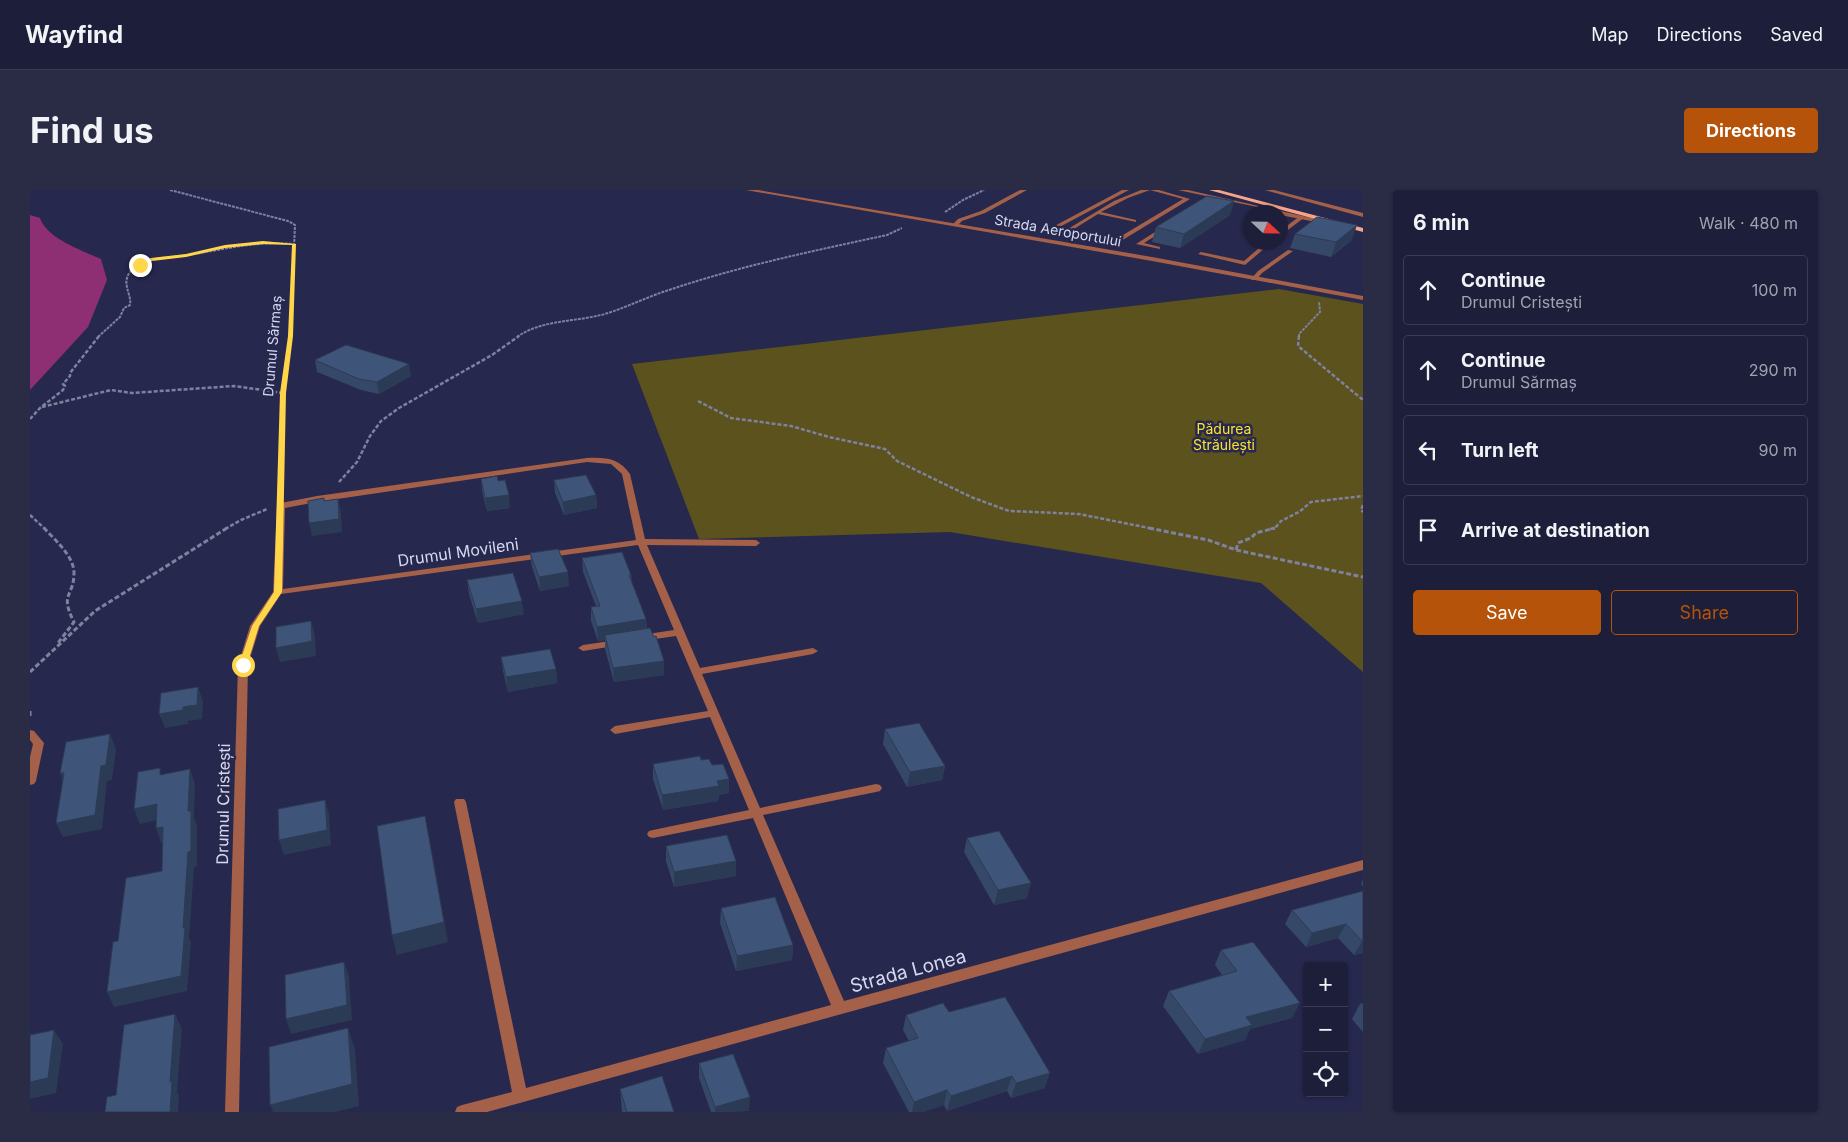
<!DOCTYPE html>
<html lang="en">
<head>
<meta charset="utf-8">
<style>
  body { margin:0; font-family:Inter,sans-serif; background:#2a2b45; color:#f1f3f6 }
  .controls { position:absolute; right:15px; bottom:15px; display:grid; overflow:hidden; border-radius:5px; box-shadow:0 1px 4px #0004 }
  .controls button { width:45px; height:45px; display:grid; place-items:center; padding:0; border:0; border-bottom:1px solid #3b3c54; background:#1d1e3a; color:#f1f3f6; font:25px sans-serif }
  .compass { position:absolute; left:1213px; top:15px; width:45px; height:45px; border-radius:50%; background:#1d1e3a; box-shadow:0 1px 4px #0004; rotate:112deg }
  .stop { position:absolute; width:15px; height:15px; margin:-11px; border:4px solid #ffd54a; border-radius:50%; background:#fff }
  .stop.end { background:#ffd54a; border-color:#fff; box-shadow:0 1px 5px #0008 }
  .list { margin:0; padding:0; list-style:none }
  h2 { display:flex; justify-content:space-between; align-items:center; height:65px; margin:0; padding:0 20px; font-size:21px }
  h2 small { font-size:16px; font-weight:400; color:#a0a2af }
  .list li { display:grid; grid-template-columns:32px 1fr auto; gap:15px; align-items:center; box-sizing:border-box; height:70px; margin:0 10px 10px; padding:0 10px; border:1px solid #3b3c54; border-radius:5px }
  .list b { display:block; font-size:19px; white-space:nowrap }
  .list p { margin:0; font-size:16px; white-space:nowrap; color:#a0a2af }
  .list em { font-size:16px; font-style:normal; color:#a0a2af }
  .actions { display:flex; gap:10px; padding:15px 20px }
  .actions a { flex:1; padding:11px 0; border:1px solid #b45309; border-radius:5px; text-align:center; font-size:18px; color:#b45309 }
  .actions .main { background:#b45309; color:#fff }
  .icon { flex:none; width:28px; height:28px; fill:none; stroke:currentColor; stroke-width:2; stroke-linecap:round; stroke-linejoin:round }
  .map { position:relative; flex:none; width:1333px; height:922px; overflow:hidden; border-radius:5px }
  header { display:flex; align-items:center; gap:30px; box-sizing:border-box; height:70px; padding:0 25px; background:#1d1e3a; border-bottom:1px solid #3b3c54 }
  header strong { font-size:24px }
  nav { display:flex; gap:28px; margin-inline-start:auto; font-size:18px }
  .intro { display:flex; align-items:center; justify-content:space-between; box-sizing:border-box; height:120px; padding:0 30px }
  h1 { margin:0; font-size:35px }
  .button { padding:12px 22px; border-radius:5px; background:#b45309; color:#fff; font-size:18px; font-weight:700 }
  main { display:flex; gap:30px; padding:0 30px }
  aside { flex:1; background:#1d1e3a; border-radius:5px; box-shadow:0 1px 4px #0004 }
  .map>svg:first-child { display:block }
  .green { fill:#5b521d }
  .water { fill:#8e2e73 }
  .lines { fill:none; stroke-linecap:round; stroke-linejoin:round }
  .path-far2 { stroke:#7f819f; stroke-width:2; stroke-dasharray:3 1; stroke-linecap:butt }
  .path-far1 { stroke:#7f819f; stroke-width:2.5; stroke-dasharray:4 2; stroke-linecap:butt }
  .path { stroke:#7f819f; stroke-width:3; stroke-dasharray:5 2.5; stroke-linecap:butt }
  .lane { fill:#a46048; fill-rule:evenodd }
  .street { fill:#a46048; fill-rule:evenodd }
  .primary { fill:#f8a587; fill-rule:evenodd }
  .wall { fill:#364868 }
  .shaded-wall { fill:#2c3b55 }
  .building { fill:#3f5479; stroke:#2c3b55 }
  .route { fill:#ffd54a }
  .labels { text-anchor:middle; dominant-baseline:central; stroke-width:5; stroke-linejoin:round; paint-order:stroke }
  .far-street-label { font-size:14px; fill:#d5d8f0; stroke:#27284d }
  .far-park-label { font-size:14px; fill:#fde32b; stroke:#27284d }
  .street-label { font-size:16px; fill:#d5d8f0; stroke:#27284d }
  .near-street-label { font-size:19px; fill:#d5d8f0; stroke:#27284d }
</style>
</head>
<body>
<header>
<strong>Wayfind</strong>
<nav><a>Map</a><a>Directions</a><a>Saved</a></nav>
</header>
<div class="intro"><h1>Find us</h1><a class="button">Directions</a></div>
<main>
<div class="map">
<svg width="1333" height="922" viewBox="0 0 1333 922">
  <rect width="100%" height="100%" fill="#27284d"/>
  <!-- green -->
  <path class="green" d="M 1249,99 L 1333,114 L 1333,482 L 1231,393 L 920,342 L 669,349 L 602,174 Z"/>
  <!-- water -->
  <path class="water" d="M 0,25 L 10,28 C 16,48 53,61 71,69 L 77,90 L 58,137 L 0,200 Z"/>
  <g class="lines">
    <!-- path-far2 -->
    <path class="path-far2" d="M 140,0 L 258,31 L 265,35 L 260,147
      M 915,22 L 933,10 L 954,0
      M 68,147 L 90,127 L 94,118 L 100,115 C 102,104 91,94 100,82 C 113,66 139,68 158,65 C 197,59 223,51 264,54
      M 487,147 C 511,130 543,132 571,125 C 594,119 616,107 639,100 C 710,76 783,61 857,45 L 872,38
      M 1269,147 L 1269,144 L 1290,122 L 1289,112"/>
    <!-- path-far1 -->
    <path class="path-far1" d="M 1269,146 L 1268,156 L 1333,210
      M 668,211 L 701,228 L 761,236 L 799,247 L 855,259 L 867,271 L 941,307 L 979,321 L 1049,324 L 1124,339
      M 12,217 L 81,200 L 102,203 L 204,196 L 253,203
      M 0,229 L 10,218 L 33,200 L 35,196 L 33,194 L 40,186 L 40,183 L 69,146
      M 309,292 L 327,272 L 340,246 L 351,231 L 369,218 L 462,165 L 489,146
      M 251,304 L 253,203 L 260,146
      M 1333,315 L 1331,320 L 1333,322
      M 0,325 L 15,339
      M 195,339 L 211,330 L 237,319
      M 1240,339 L 1245,338 L 1251,331 L 1269,322 L 1281,312 L 1333,306"/>
    <!-- path -->
    <path class="path" d="M 14,338 C 24,349 44,366 44,383 C 44,407 29,403 44,432 L 28,453
      M 1119,338 L 1178,350 L 1206,360 L 1333,387
      M 1206,360 L 1208,353 L 1221,348 L 1226,343 L 1245,338
      M 0,482 L 65,421 L 197,338
      M 0,521 L 0,528"/>
    <!-- lane -->
    <path class="lane" d="M 990,0 L 997,0 L 955,23 L 932,31 L 927,36 L 922,35 L 928,29 L 951,21 Z
      M 1092,0 L 1099,0 L 1022,41 L 1017,40 Z
      M 1111,0 L 1120,0 L 1098,8 L 1071,22 L 1106,30 L 1106,32 L 1068,24 L 1039,42 L 1083,51 L 1153,9 L 1120,0 L 1129,0 L 1160,9 L 1086,54 L 1038,47 L 1033,42 L 1084,11 Z
      M 1235,0 L 1244,0 L 1333,23 L 1333,27 Z
      M 1270,26 L 1275,27 L 1250,46 L 1250,41 Z
      M 1133,37 L 1138,38 L 1114,53 L 1130,57 L 1130,59 L 1106,54 Z
      M 1236,52 L 1242,52 L 1215,75 L 1168,64 L 1171,62 L 1214,71 Z
      M 1258,60 L 1263,61 L 1232,83 L 1226,90 L 1222,90 L 1221,89 L 1228,81 Z"/>
    <!-- street -->
    <path class="street" d="M 716,0 L 728,0 L 1122,67 L 1333,106 L 1333,110 L 1122,71 Z
      M 1148,0 L 1158,0 L 1299,32 L 1296,34 L 1250,25 L 1250,22 Z
      M 557,268 C 575,267 589,268 600,284 L 615,349 L 726,350 L 730,353 L 726,356 L 617,355 L 670,478 L 783,458 L 788,461 L 783,464 L 672,484 L 730,618 L 846,594 L 850,595 L 852,598 L 850,601 L 846,602 L 733,625 L 814,811 L 1333,670 L 1333,680 L 457,922 L 425,922 L 427,917 L 432,915 L 482,902 L 424,612 L 426,609 L 434,609 L 436,612 L 496,898 L 801,815 L 723,628 L 623,648 L 619,647 L 617,644 L 619,641 L 623,640 L 719,620 L 680,527 L 585,544 L 580,540 L 585,536 L 678,521 L 646,446 L 611,451 L 606,448 L 611,445 L 644,440 L 608,355 L 251,404 L 230,436 L 218,475 L 209,922 L 195,922 L 208,475 L 220,436 L 243,402 L 247,316 L 251,313 L 287,306 ZM 557,272 L 581,274 L 592,284 L 606,350 L 253,399 L 255,318 L 287,312 Z
      M 587,450 L 592,453 L 591,455 L 553,461 L 548,458 L 553,455 Z
      M 0,540 L 4,541 L 14,553 L 6,591 L 4,594 L 0,595 L 0,567 L 3,554 L 0,550 Z"/>
    <!-- primary -->
    <path class="primary" d="M 1179,0 L 1189,0 L 1333,38 L 1333,42 Z"/>
  </g>
  <!-- wall -->
  <path class="wall" d="M 1204,11 L 1200,25 L 1150,58 L 1122,52 L 1126,37 Z
    M 1265,44 L 1322,50 L 1301,67 L 1260,58 Z
    M 285,170 L 381,186 L 349,204 L 331,200 L 287,182 Z
    M 451,289 L 468,291 L 480,318 L 457,321 L 452,301 Z
    M 524,290 L 566,305 L 567,318 L 534,325 L 525,303 Z
    M 500,363 L 539,396 L 510,401 L 502,377 Z
    M 552,368 L 601,385 L 602,392 L 616,429 L 617,439 L 634,485 L 584,492 L 575,459 L 575,450 L 568,451 L 561,431 L 561,417 L 566,416 L 553,382 Z
    M 437,390 L 494,424 L 448,433 L 439,404 Z
    M 471,467 L 526,479 L 527,493 L 478,502 L 473,481 Z
    M 855,539 L 915,576 L 912,590 L 877,597 L 853,554 Z
    M 671,570 L 682,575 L 699,589 L 699,603 L 689,605 L 688,611 L 633,620 L 623,589 L 623,574 Z
    M 937,648 L 997,708 L 964,715 L 934,662 Z
    M 636,656 L 706,671 L 706,686 L 644,697 L 636,671 Z
    M 1333,689 L 1333,696 L 1331,694 Z
    M 1333,701 L 1333,763 L 1324,765 L 1308,748 L 1276,757 L 1255,734 L 1262,720 Z
    M 691,718 L 763,755 L 762,770 L 706,781 L 690,733 Z
    M 1191,760 L 1262,828 L 1220,839 L 1215,850 L 1168,864 L 1133,816 L 1139,801 L 1192,785 L 1185,775 Z
    M 1333,813 L 1333,842 L 1322,829 L 1330,814 Z
    M 919,822 L 1015,898 L 981,908 L 977,901 L 917,921 L 914,915 L 893,922 L 879,922 L 853,873 L 856,858 L 879,851 L 873,840 L 876,825 Z
    M 669,873 L 719,921 L 681,922 L 669,888 Z
    M 590,899 L 644,922 L 592,922 Z"/>
  <!-- shaded-wall -->
  <path class="shaded-wall" d="M 1204,11 L 1200,25 L 1150,58 L 1154,44 Z
    M 1327,35 L 1322,50 L 1301,67 L 1306,52 Z
    M 379,174 L 381,186 L 349,204 L 347,192 Z
    M 479,305 L 480,318 L 457,321 L 455,308 Z
    M 566,305 L 567,318 L 534,325 L 533,312 Z
    M 308,309 L 311,322 L 312,342 L 282,346 L 279,333 Z
    M 538,382 L 539,396 L 510,401 L 509,387 Z
    M 492,411 L 494,424 L 448,433 L 446,419 Z
    M 616,429 L 617,443 L 575,445 L 575,450 L 568,451 L 567,437 Z
    M 281,431 L 285,445 L 286,466 L 250,472 L 246,458 Z
    M 634,471 L 634,485 L 584,492 L 583,478 Z
    M 526,479 L 527,493 L 478,502 L 476,487 Z
    M 168,497 L 173,511 L 172,529 L 158,531 L 158,534 L 135,538 L 129,524 L 153,517 Z
    M 80,544 L 86,559 L 82,590 L 77,591 L 72,639 L 33,647 L 26,633 L 71,576 Z
    M 915,576 L 912,590 L 877,597 L 880,582 Z
    M 160,579 L 165,594 L 164,628 L 167,636 L 167,676 L 164,677 L 159,749 L 161,752 L 157,801 L 84,817 L 77,802 L 153,738 Z
    M 30,583 L 34,583 L 36,598 Z
    M 699,589 L 699,603 L 689,605 L 688,611 L 633,620 L 632,605 L 687,591 Z
    M 295,610 L 299,624 L 301,655 L 254,665 L 249,650 Z
    M 127,614 L 132,629 L 110,634 L 104,619 Z
    M 133,637 L 139,651 L 131,653 L 126,638 Z
    M 399,646 L 418,752 L 367,765 L 362,745 Z
    M 706,671 L 706,686 L 644,697 L 644,682 Z
    M 1001,693 L 997,708 L 964,715 L 968,700 Z
    M 1316,734 L 1308,748 L 1276,757 L 1282,743 Z
    M 1332,751 L 1333,751 L 1333,763 L 1324,765 Z
    M 763,755 L 762,770 L 706,781 L 707,766 Z
    M 314,772 L 319,786 L 322,830 L 261,844 L 256,829 Z
    M 1270,813 L 1262,828 L 1220,839 L 1215,850 L 1168,864 L 1175,849 L 1216,827 Z
    M 145,824 L 152,839 L 147,902 L 149,906 L 148,922 L 140,922 L 140,892 Z
    M 318,838 L 325,860 L 329,916 L 305,922 L 243,922 L 240,915 Z
    M 24,840 L 33,854 L 26,903 L 0,909 L 0,892 Z
    M 1020,883 L 1015,898 L 981,908 L 986,893 Z
    M 982,886 L 977,901 L 917,921 L 921,906 Z
    M 917,900 L 914,915 L 893,922 L 882,922 L 884,912 Z
    M 720,907 L 719,921 L 685,922 L 685,917 Z"/>
  <!-- building -->
  <path class="building" d="M 1177,6 L 1204,11 L 1154,44 L 1126,37 Z
    M 1287,27 L 1327,35 L 1306,52 L 1265,44 Z
    M 316,155 L 379,174 L 347,192 L 329,189 L 285,170 Z
    M 556,285 L 566,305 L 533,312 L 524,290 Z
    M 467,286 L 468,291 L 475,290 L 479,305 L 455,308 L 451,289 Z
    M 294,308 L 294,311 L 308,309 L 309,329 L 279,333 L 278,311 Z
    M 528,359 L 538,382 L 509,387 L 500,363 Z
    M 592,362 L 601,385 L 599,385 L 616,429 L 567,437 L 561,417 L 570,416 L 552,368 Z
    M 483,383 L 492,411 L 446,419 L 437,390 Z
    M 281,431 L 282,451 L 246,458 L 246,437 Z
    M 620,438 L 624,447 L 626,446 L 634,471 L 583,478 L 575,445 Z
    M 520,459 L 526,479 L 476,487 L 471,467 Z
    M 168,497 L 167,515 L 153,517 L 153,520 L 129,524 L 131,503 Z
    M 889,533 L 915,576 L 880,582 L 855,539 Z
    M 80,544 L 76,575 L 71,576 L 65,625 L 26,633 L 34,583 L 30,583 L 36,552 Z
    M 670,566 L 671,570 L 679,569 L 682,575 L 693,574 L 699,589 L 687,591 L 689,596 L 632,605 L 623,574 Z
    M 130,578 L 130,585 L 160,579 L 158,621 L 161,621 L 161,661 L 158,662 L 153,738 L 155,737 L 151,786 L 77,802 L 83,752 L 88,751 L 96,688 L 132,681 L 133,637 L 126,638 L 127,614 L 104,619 L 108,582 Z
    M 295,610 L 297,640 L 249,650 L 248,619 Z
    M 395,626 L 414,732 L 362,745 L 347,636 Z
    M 969,641 L 1001,693 L 968,700 L 937,648 Z
    M 697,645 L 706,671 L 644,682 L 636,656 Z
    M 1333,701 L 1333,751 L 1332,751 L 1316,734 L 1282,743 L 1262,720 Z
    M 745,707 L 763,755 L 707,766 L 691,718 Z
    M 1223,752 L 1270,813 L 1216,827 L 1222,835 L 1175,849 L 1139,801 L 1207,781 L 1191,760 Z
    M 314,772 L 317,815 L 256,829 L 255,785 Z
    M 975,807 L 1020,883 L 986,893 L 982,886 L 921,906 L 917,900 L 884,912 L 856,858 L 888,848 L 876,825 L 913,813 L 919,822 Z
    M 145,824 L 140,892 L 142,891 L 140,922 L 75,922 L 77,907 L 86,905 L 94,835 Z
    M 318,838 L 322,894 L 240,915 L 239,857 Z
    M 24,840 L 18,888 L 0,892 L 0,845 Z
    M 703,864 L 720,907 L 685,917 L 669,873 Z
    M 632,886 L 644,922 L 597,922 L 590,899 Z"/>
  <!-- route -->
  <path class="route" d="M 233,51 L 266,54 L 263,146 L 256,203 L 252,402 L 229,436 L 217,475 L 213,477 L 209,475 L 222,436 L 244,402 L 250,203 L 258,146 L 262,55 L 233,54 L 195,58 L 156,67 L 122,71 L 110,76 L 107,75 L 121,68 L 156,64 L 195,55 Z"/>
  <g class="labels">
    <!-- far-street labels -->
    <g class="far-street-label">
      <text transform="translate(1028 40) rotate(10)">Strada Aeroportului</text>
      <text transform="translate(242 156) rotate(-85)">Drumul Sărmaș</text>
    </g>
    <!-- far-park labels -->
    <g class="far-park-label">
      <text x="1194" y="238">Pădurea<tspan x="1194" dy="16">Străulești</tspan></text>
    </g>
    <!-- street labels -->
    <g class="street-label">
      <text transform="translate(428 362) rotate(-8)">Drumul Movileni</text>
      <text transform="translate(193 614) rotate(-89)">Drumul Cristești</text>
    </g>
    <!-- near-street labels -->
    <g class="near-street-label">
      <text transform="translate(878 781) rotate(-15)">Strada Lonea</text>
    </g>
  </g>
</svg>
<div class="controls">
<button>+</button>
<button>−</button>
<button><svg class="icon" aria-label="locate" viewBox="0 0 24 24"><circle cx="12" cy="12" r="6"/><path d="M12 2v4M12 18v4M2 12h4M18 12h4"/></svg></button>
</div>
<svg class="compass" viewBox="-18 -18 36 36"><path d="M0-13l5 13h-10z" fill="#e53935"/><path d="M0 13l5-13h-10z" fill="#a0a2af"/></svg>
<div class="stop" style="left:213px;top:475px"></div>
<div class="stop end" style="left:110px;top:75px"></div>
</div>
<aside>
<h2>6 min<small>Walk · 480 m</small></h2>
<ul class="list">
<li><svg class="icon" aria-label="ahead" viewBox="0 0 24 24"><path d="M12 20V5M6 11l6-6 6 6"/></svg><div><b>Continue</b><p>Drumul Cristești</p></div><em>100 m</em></li>
<li><svg class="icon" aria-label="ahead" viewBox="0 0 24 24"><path d="M12 20V5M6 11l6-6 6 6"/></svg><div><b>Continue</b><p>Drumul Sărmaș</p></div><em>290 m</em></li>
<li><svg class="icon" aria-label="left" viewBox="0 0 24 24"><path d="M17 20v-9H6M10 6l-5 5 5 5"/></svg><div><b>Turn left</b></div><em>90 m</em></li>
<li><svg class="icon" aria-label="arrive" viewBox="0 0 24 24"><path d="M6 21V4h12l-3 4 3 4H6"/></svg><div><b>Arrive at destination</b></div></li>
</ul>
<div class="actions"><a class="main">Save</a><a>Share</a></div>
</aside>
</main>
</body>
</html>
